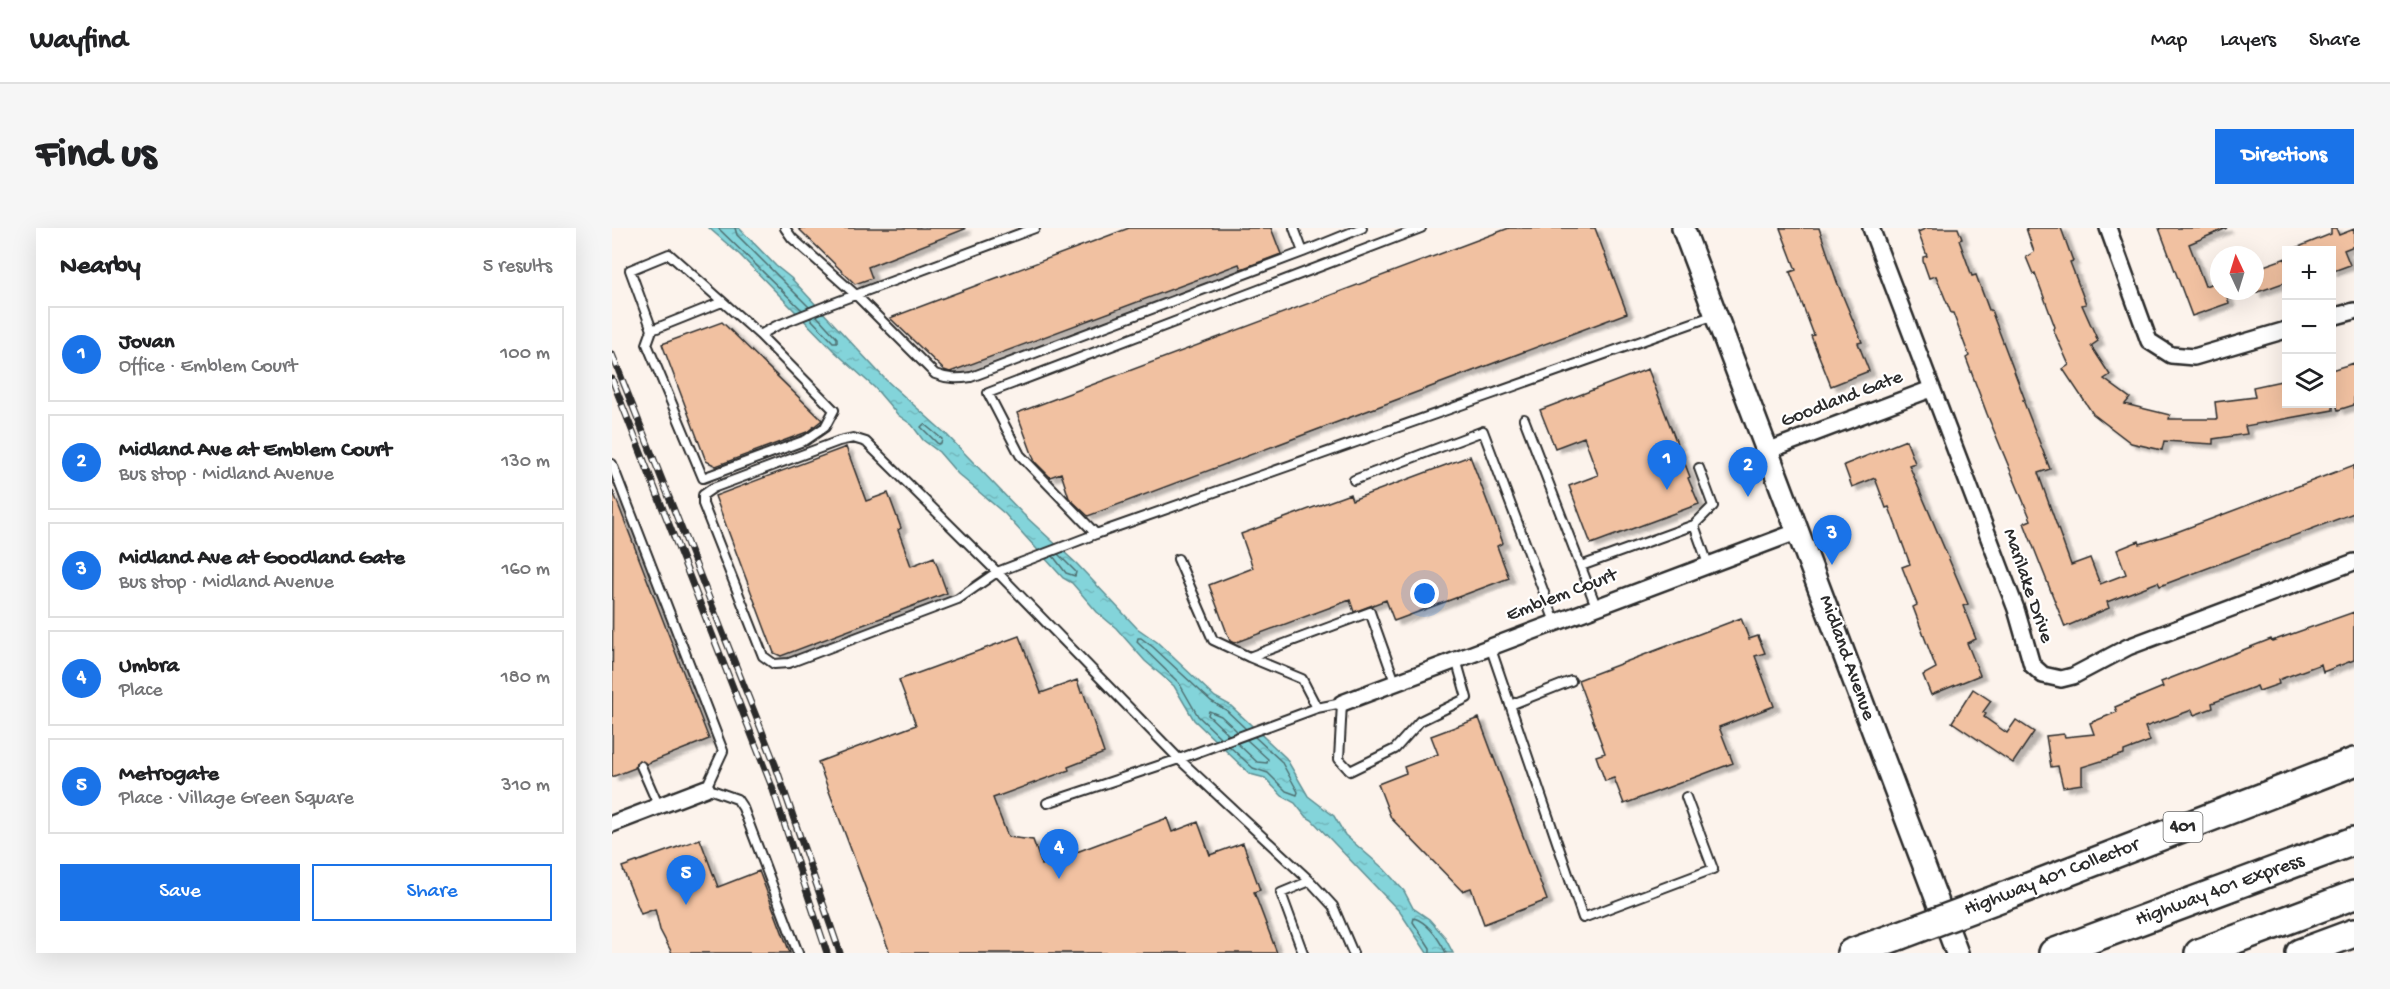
<!DOCTYPE html>
<html lang="en">
<head>
<meta charset="utf-8">
<style>
  body { margin:0; font-family:"Gochi Hand",sans-serif; background:#f6f6f6; color:#202124 }
  .controls { position:absolute; right:18px; top:18px; display:grid; overflow:hidden; border-radius:0px; box-shadow:0 6px 24px #0002 }
  .controls button { width:54px; height:54px; display:grid; place-items:center; padding:0; border:0; border-bottom:2px solid #e0e0e0; background:#fff; color:#202124; font:30px sans-serif }
  .compass { position:absolute; left:1598px; top:18px; width:54px; height:54px; border-radius:50%; background:#fff; box-shadow:0 6px 24px #0002; rotate:356deg }
  .you { position:absolute; left:813px; top:366px; width:21px; height:21px; margin:-15px; border:4px solid #fff; border-radius:50%; background:#1a73e8; box-shadow:0 0 0 9px #1a73e833 }
  .badge { display:grid; place-items:center; width:39px; height:39px; border-radius:50%; background:#1a73e8; color:#fff; font-size:20px; font-weight:700 }
  .pin { position:absolute; translate:-50% -50px; filter:drop-shadow(0 2px 3px #0008) }
  .pin::after { content:''; position:absolute; top:32px; width:21px; height:18px; background:inherit; clip-path:polygon(0 0,100% 0,50% 100%) }
  .list { margin:0; padding:0; list-style:none }
  h2 { display:flex; justify-content:space-between; align-items:center; height:78px; margin:0; padding:0 24px; font-size:26px }
  h2 small { font-size:20px; font-weight:400; color:#757577 }
  .list li { display:grid; grid-template-columns:39px 1fr auto; gap:18px; align-items:center; box-sizing:border-box; height:96px; margin:0 12px 12px; padding:0 12px; border:2px solid #e0e0e0; border-radius:0px }
  .list b { display:block; font-size:22px; white-space:nowrap }
  .list p { margin:0; font-size:20px; white-space:nowrap; color:#757577 }
  .list em { font-size:20px; font-style:normal; color:#757577 }
  .actions { display:flex; gap:12px; padding:18px 24px }
  .actions a { flex:1; padding:14px 0; border:2px solid #1a73e8; border-radius:0px; text-align:center; font-size:21px; color:#1a73e8 }
  .actions .main { background:#1a73e8; color:#fff }
  .icon { flex:none; width:33px; height:33px; fill:none; stroke:currentColor; stroke-width:2; stroke-linecap:round; stroke-linejoin:round }
  .map { position:relative; flex:none; width:1742px; height:725px; overflow:hidden; border-radius:0px }
  header { display:flex; align-items:center; gap:36px; box-sizing:border-box; height:84px; padding:0 30px; background:#fff; border-bottom:2px solid #e0e0e0 }
  header strong { font-size:28px }
  nav { display:flex; gap:33px; margin-inline-start:auto; font-size:21px }
  .intro { display:flex; align-items:center; justify-content:space-between; box-sizing:border-box; height:144px; padding:0 36px }
  h1 { margin:0; font-size:42px }
  .button { padding:15px 27px; border-radius:0px; background:#1a73e8; color:#fff; font-size:21px; font-weight:700 }
  main { display:flex; gap:36px; padding:0 36px }
  aside { flex:1; background:#fff; border-radius:0px; box-shadow:0 6px 24px #0002 }
  .map>svg:first-child { display:block }
  .water { fill:url(#water-ripples); stroke:#609094; stroke-width:1.5 }
  .lines { fill:none; stroke-linecap:round; stroke-linejoin:round }
  .shore { stroke:#4e6f71; stroke-width:1.5 }
  .building { fill:#f1c1a1; stroke:#2b2b2b; stroke-width:1.5; filter:url(#shadow) }
  .service-casing { stroke:#2b2b2b; stroke-width:12 }
  .minor-casing { stroke:#2b2b2b; stroke-width:20 }
  .secondary-casing { stroke:#2b2b2b; stroke-width:26 }
  .motorway-casing { stroke:#2b2b2b; stroke-width:32 }
  .service { stroke:#fff; stroke-width:8 }
  .minor { stroke:#fff; stroke-width:15 }
  .secondary { stroke:#fff; stroke-width:21 }
  .motorway { stroke:#fff; stroke-width:27 }
  .rail-casing { stroke:#2b2b2b; stroke-width:7 }
  .rail { stroke:#fff; stroke-width:4.5; stroke-dasharray:14; stroke-linecap:butt }
  .motorway-bridge-casing { stroke:#2b2b2b; stroke-width:32; stroke-linecap:butt }
  .motorway-bridge { stroke:#fff; stroke-width:27 }
  .labels { text-anchor:middle; dominant-baseline:central; stroke-width:4.5; stroke-linejoin:round; paint-order:stroke }
  .shield { fill:#fff; stroke:#6b6b6b; stroke-width:1.5 }
  .shield-label { font-size:18px; font-weight:bold; fill:#2b2b2b }
  .street-label { font-size:20px; fill:#2b2b2b; stroke:#fff }
</style>
</head>
<body>
<header>
<strong>Wayfind</strong>
<nav><a>Map</a><a>Layers</a><a>Share</a></nav>
</header>
<div class="intro"><h1>Find us</h1><a class="button">Directions</a></div>
<main>
<aside>
<h2>Nearby<small>5 results</small></h2>
<ul class="list">
<li><span class="badge">1</span><div><b>Jovan</b><p>Office · Emblem Court</p></div><em>100 m</em></li>
<li><span class="badge">2</span><div><b>Midland Ave at Emblem Court</b><p>Bus stop · Midland Avenue</p></div><em>130 m</em></li>
<li><span class="badge">3</span><div><b>Midland Ave at Goodland Gate</b><p>Bus stop · Midland Avenue</p></div><em>160 m</em></li>
<li><span class="badge">4</span><div><b>Umbra</b><p>Place</p></div><em>180 m</em></li>
<li><span class="badge">5</span><div><b>Metrogate</b><p>Place · Village Green Square</p></div><em>310 m</em></li>
</ul>
<div class="actions"><a class="main">Save</a><a>Share</a></div>
</aside>
<div class="map">
<svg width="1742" height="725" viewBox="0 0 1742 725">
  <defs>
    <pattern id="water-ripples" width="26" height="14" patternUnits="userSpaceOnUse" patternTransform="scale(1.5)"><rect width="26" height="14" fill="#83d4da"/><path d="M2 4q2-2 4 0t4 0M15 11q2-2 4 0t4 0" fill="none" stroke="#71b6bb"/></pattern>
    <filter id="shadow"><feDropShadow dx="6" dy="4" stdDeviation="1.5" flood-color="#0004"/></filter>
  </defs>
  <rect width="100%" height="100%" fill="#fcf3ec"/>
  <filter id="ink" filterUnits="userSpaceOnUse"><feTurbulence type="fractalNoise" baseFrequency=".0167" numOctaves="2"/><feDisplacementMap in="SourceGraphic" scale="12" xChannelSelector="R" yChannelSelector="G"/><feConvolveMatrix kernelMatrix="1 2 1 2 8 2 1 2 1" color-interpolation-filters="sRGB"/></filter>
  <g filter="url(#ink)">
    <!-- water -->
    <path class="water" d="M 97,0 L 127,0 L 164,38 L 179,50 L 274,152 L 335,207 L 411,286 L 465,336 L 525,400 L 545,414 L 603,469 L 618,477 L 674,530 L 696,568 L 722,588 L 733,607 L 772,641 L 792,663 L 801,680 L 817,691 L 832,708 L 841,725 L 815,725 L 788,684 L 700,592 L 693,588 L 683,575 L 670,568 L 653,550 L 638,546 L 582,492 L 562,458 L 533,433 L 504,400 L 485,384 L 460,355 L 451,350 L 393,286 L 346,246 L 327,224 L 311,212 L 300,197 L 286,187 L 263,160 L 222,123 L 128,27 Z"/>
    <g class="lines">
      <!-- shore -->
      <path class="shore" d="M 106,0 L 190,82
        M 123,0 L 125,7 C 149,31 173,55 197,79
        M 198,90 L 221,114 L 225,114 L 225,110 L 204,87
        M 312,196 L 330,211 L 329,215 L 326,216 L 309,199 Z
        M 441,328 L 454,345 L 463,348 L 464,344 L 446,326
        M 617,507 L 596,487 L 597,483 L 609,488 L 626,504
        M 609,510 L 586,488 L 567,455 L 525,414 L 526,410 L 529,410 L 541,419 L 599,473 L 614,482 L 634,501
        M 625,515 L 645,534 L 655,535 L 656,531 L 635,512
        M 617,518 L 641,540 L 656,545 L 674,563 L 685,567 L 686,564 L 669,533 L 643,509
        M 818,725 L 818,720 L 801,694 L 802,690 C 817,695 827,711 834,725"/>
    </g>
    <!-- building -->
    <path class="building" d="M 186,0 L 352,0 L 353,1 L 256,39 L 260,50 L 243,56 Z
      M 517,0 L 659,0 L 669,26 L 629,41 L 627,36 L 338,144 L 332,142 L 278,90 Z
      M 897,0 L 983,0 L 1015,85 L 476,288 L 457,270 L 449,245 L 438,249 L 423,234 L 405,185 Z
      M 1168,0 L 1207,0 L 1225,54 L 1250,114 L 1246,115 L 1257,143 L 1219,158 L 1199,108 L 1202,107 L 1178,44 L 1184,42 Z
      M 1315,0 L 1346,0 L 1350,11 L 1347,12 L 1360,48 L 1364,47 L 1377,82 L 1379,82 L 1413,172 L 1411,172 L 1438,241 L 1426,245 L 1459,337 L 1478,330 L 1488,356 L 1514,346 L 1505,322 L 1527,313 L 1528,316 L 1562,305 L 1742,237 L 1742,285 L 1548,358 L 1546,354 L 1495,374 L 1497,380 L 1453,399 L 1412,295 L 1419,292 L 1375,186 L 1354,130 L 1357,128 L 1341,85 L 1339,85 L 1324,48 L 1317,50 L 1311,33 L 1311,29 L 1315,28 L 1306,4 Z
      M 1414,0 L 1449,0 L 1461,33 L 1458,34 L 1474,76 L 1470,77 L 1486,113 L 1479,118 L 1498,147 L 1492,151 L 1518,170 L 1513,176 L 1558,187 L 1557,191 L 1605,191 L 1603,174 L 1643,169 L 1641,159 L 1674,152 L 1674,176 L 1721,176 L 1721,182 L 1633,198 L 1635,206 L 1601,211 L 1601,216 L 1552,213 L 1550,222 L 1519,215 L 1481,186 L 1451,141 L 1457,137 L 1441,101 L 1443,99 L 1423,45 L 1421,46 L 1414,29 L 1422,24 Z
      M 1547,0 L 1615,0 L 1577,16 L 1593,58 L 1607,53 L 1607,63 L 1613,63 L 1617,75 L 1580,88 Z
      M 1719,0 L 1724,0 L 1727,7 L 1742,1 L 1742,18 L 1732,22 L 1738,37 L 1719,44 L 1719,22 L 1679,22 L 1719,6 Z
      M 1674,30 L 1674,54 L 1643,65 L 1643,41 Z
      M 110,94 L 210,192 L 195,204 L 104,238 L 94,233 L 50,116 Z
      M 1742,135 L 1742,177 L 1726,182 L 1719,160 L 1719,142 Z
      M 1036,141 L 1078,249 L 1076,250 L 1087,276 L 979,316 L 957,258 L 986,247 L 972,209 L 943,220 L 928,182 Z
      M 1294,212 L 1303,235 L 1297,237 L 1356,376 L 1351,378 L 1364,411 L 1355,415 L 1368,447 L 1319,467 L 1311,447 L 1324,440 L 1301,379 L 1305,377 L 1290,339 L 1298,336 L 1277,279 L 1274,280 L 1263,250 L 1240,259 L 1232,237 Z
      M 234,219 L 254,273 L 276,265 L 289,300 L 286,302 L 299,338 L 322,329 L 335,365 L 169,428 L 162,425 L 103,268 Z
      M 858,228 L 891,315 L 885,318 L 897,350 L 782,393 L 774,372 L 742,384 L 738,372 L 622,415 L 618,413 L 597,357 L 641,340 L 629,306 L 738,266 L 740,272 Z
      M 1,263 L 97,511 L 34,536 L 27,532 L 24,535 L 23,540 L 0,549 Z
      M 1742,384 L 1742,432 L 1711,444 L 1709,436 L 1666,452 L 1667,456 L 1647,463 L 1645,458 L 1600,475 L 1601,480 L 1582,487 L 1580,482 L 1533,499 L 1538,513 L 1512,523 L 1512,526 L 1470,539 L 1470,556 L 1451,559 L 1446,538 L 1439,539 L 1434,508 L 1452,506 L 1453,509 L 1482,506 L 1478,495 L 1505,484 L 1503,479 L 1551,459 L 1549,454 L 1659,411 L 1660,413 Z
      M 1129,390 L 1137,411 L 1146,408 L 1153,425 L 1143,428 L 1162,478 L 1107,499 L 1121,535 L 1012,576 L 1002,550 L 993,553 L 984,528 L 993,525 L 966,452 Z
      M 407,408 L 429,465 L 465,452 L 469,464 L 471,463 L 492,525 L 456,539 L 457,542 L 381,570 L 396,609 L 421,612 L 430,637 L 555,590 L 560,604 L 586,594 L 598,627 L 631,615 L 648,662 L 642,664 L 665,725 L 278,725 L 206,534 L 304,497 L 287,452 Z
      M 1361,461 L 1379,473 L 1371,484 L 1374,486 L 1372,489 L 1395,505 L 1404,492 L 1422,504 L 1401,535 L 1340,494 Z
      M 867,490 L 935,672 L 872,696 L 859,660 L 850,663 L 779,590 L 766,556 L 794,545 L 792,539 L 826,526 L 819,508 Z
      M 88,611 L 106,659 L 147,643 L 178,725 L 60,725 L 48,702 L 43,681 L 29,686 L 10,639 Z"/>
    <g class="lines">
      <defs>
        <path id="service" d="M 173,0 L 180,10 L 244,67 L 323,146 C 336,151 345,151 359,149 L 691,24
          M 682,0 L 691,24 L 750,0
          M 40,102 L 110,74
          M 148,107 L 57,26 L 18,42 L 40,102 L 35,116 L 91,250 L 194,212 L 213,199 L 222,182 L 148,107 L 164,98 L 219,76 L 423,0
          M 912,191 L 984,378
          M 0,236 L 111,523 L 94,560 L 125,571 L 131,580 L 186,725
          M 742,252 L 871,203 L 943,394
          M 1082,297 L 1096,336
          M 484,306 L 408,227 L 376,165 L 809,0
          M 566,331 L 601,412 L 637,429 L 758,384 L 783,454
          M 969,338 L 1082,297 L 1101,278 L 1087,240
          M 878,418 L 971,690 L 1101,641 L 1074,569
          M 637,429 L 690,451 L 705,480
          M 898,477 L 959,453
          M 29,538 L 47,579
          M 435,575 L 567,531 L 705,480 L 730,475 L 727,531 L 738,543 L 783,521 L 808,493 L 855,470 L 844,431
          M 691,725 L 669,665 L 698,653
          M 741,725 L 721,678 L 698,653 L 567,531 L 385,344 L 346,371 L 177,435 L 162,436 L 151,428 L 91,276 L 91,267 L 101,260 L 227,213 L 241,210 L 254,214 L 385,344 L 484,306 L 1103,87"/>
        <path id="minor" d="M 1259,0 L 1404,381 L 1420,437 L 1431,447 L 1449,451 L 1461,448 L 1516,419 L 1742,334
          M 1496,0 L 1537,113 L 1559,127 L 1582,129 L 1674,102
          M 1720,89 L 1742,83
          M 1155,223 L 1319,161
          M 730,475 L 1187,303
          M 0,596 L 94,560"/>
        <path id="secondary" d="M 1071,0 L 1345,725"/>
        <path id="motorway" d="M 1401,665 L 1742,534
          M 1239,725 L 1286,708
          M 1441,725 L 1742,613
          M 1587,725 L 1742,667
          M 1688,725 L 1742,705"/>
      </defs>
      <!-- service casing -->
      <use href="#service" class="service-casing"/>
      <!-- minor casing -->
      <use href="#minor" class="minor-casing"/>
      <!-- secondary casing -->
      <use href="#secondary" class="secondary-casing"/>
      <!-- motorway casing -->
      <use href="#motorway" class="motorway-casing"/>
      <!-- service -->
      <use href="#service" class="service"/>
      <!-- minor -->
      <use href="#minor" class="minor"/>
      <!-- secondary -->
      <use href="#secondary" class="secondary"/>
      <!-- motorway -->
      <use href="#motorway" class="motorway"/>
      <defs>
        <path id="rail" d="M 0,126 L 163,536 L 228,725
          M 0,151 L 160,559 L 215,725"/>
      </defs>
      <!-- rail casing -->
      <use href="#rail" class="rail-casing"/>
      <!-- rail -->
      <use href="#rail" class="rail"/>
      <defs>
        <path id="motorway-bridge" d="M 1286,708 L 1401,665"/>
      </defs>
      <!-- motorway-bridge casing -->
      <use href="#motorway-bridge" class="motorway-bridge-casing"/>
      <!-- motorway-bridge -->
      <use href="#motorway-bridge" class="motorway-bridge"/>
    </g>
  </g>
  <g class="labels">
    <!-- shield labels -->
    <rect class="shield" x="1551.5" y="584" width="39" height="30" rx="4.5"/>
    <g class="shield-label">
      <text x="1571" y="599">401</text>
    </g>
    <!-- street labels -->
    <g class="street-label">
      <text transform="translate(1230 172) rotate(-21)">Goodland Gate</text>
      <text transform="translate(1415 358) rotate(71)">Marilake Drive</text>
      <text transform="translate(950 368) rotate(-21)">Emblem Court</text>
      <text transform="translate(1234 430) rotate(70)">Midland Avenue</text>
      <text transform="translate(1440 650) rotate(-21)">Highway 401 Collector</text>
      <text transform="translate(1608 663) rotate(-20)">Highway 401 Express</text>
    </g>
  </g>
</svg>
<div class="controls">
<button>+</button>
<button>−</button>
<button><svg class="icon" aria-label="layers" viewBox="0 0 24 24"><path d="M12 4l9 5-9 5-9-5zM3 14l9 5 9-5"/></svg></button>
</div>
<svg class="compass" viewBox="-18 -18 36 36"><path d="M0-13l5 13h-10z" fill="#e53935"/><path d="M0 13l5-13h-10z" fill="#757577"/></svg>
<div class="you"></div>
<div class="pin badge" style="left:1055px;top:262px">1</div>
<div class="pin badge" style="left:1136px;top:269px">2</div>
<div class="pin badge" style="left:1220px;top:337px">3</div>
<div class="pin badge" style="left:447px;top:651px">4</div>
<div class="pin badge" style="left:74px;top:677px">5</div>
</div>
</main>
</body>
</html>
